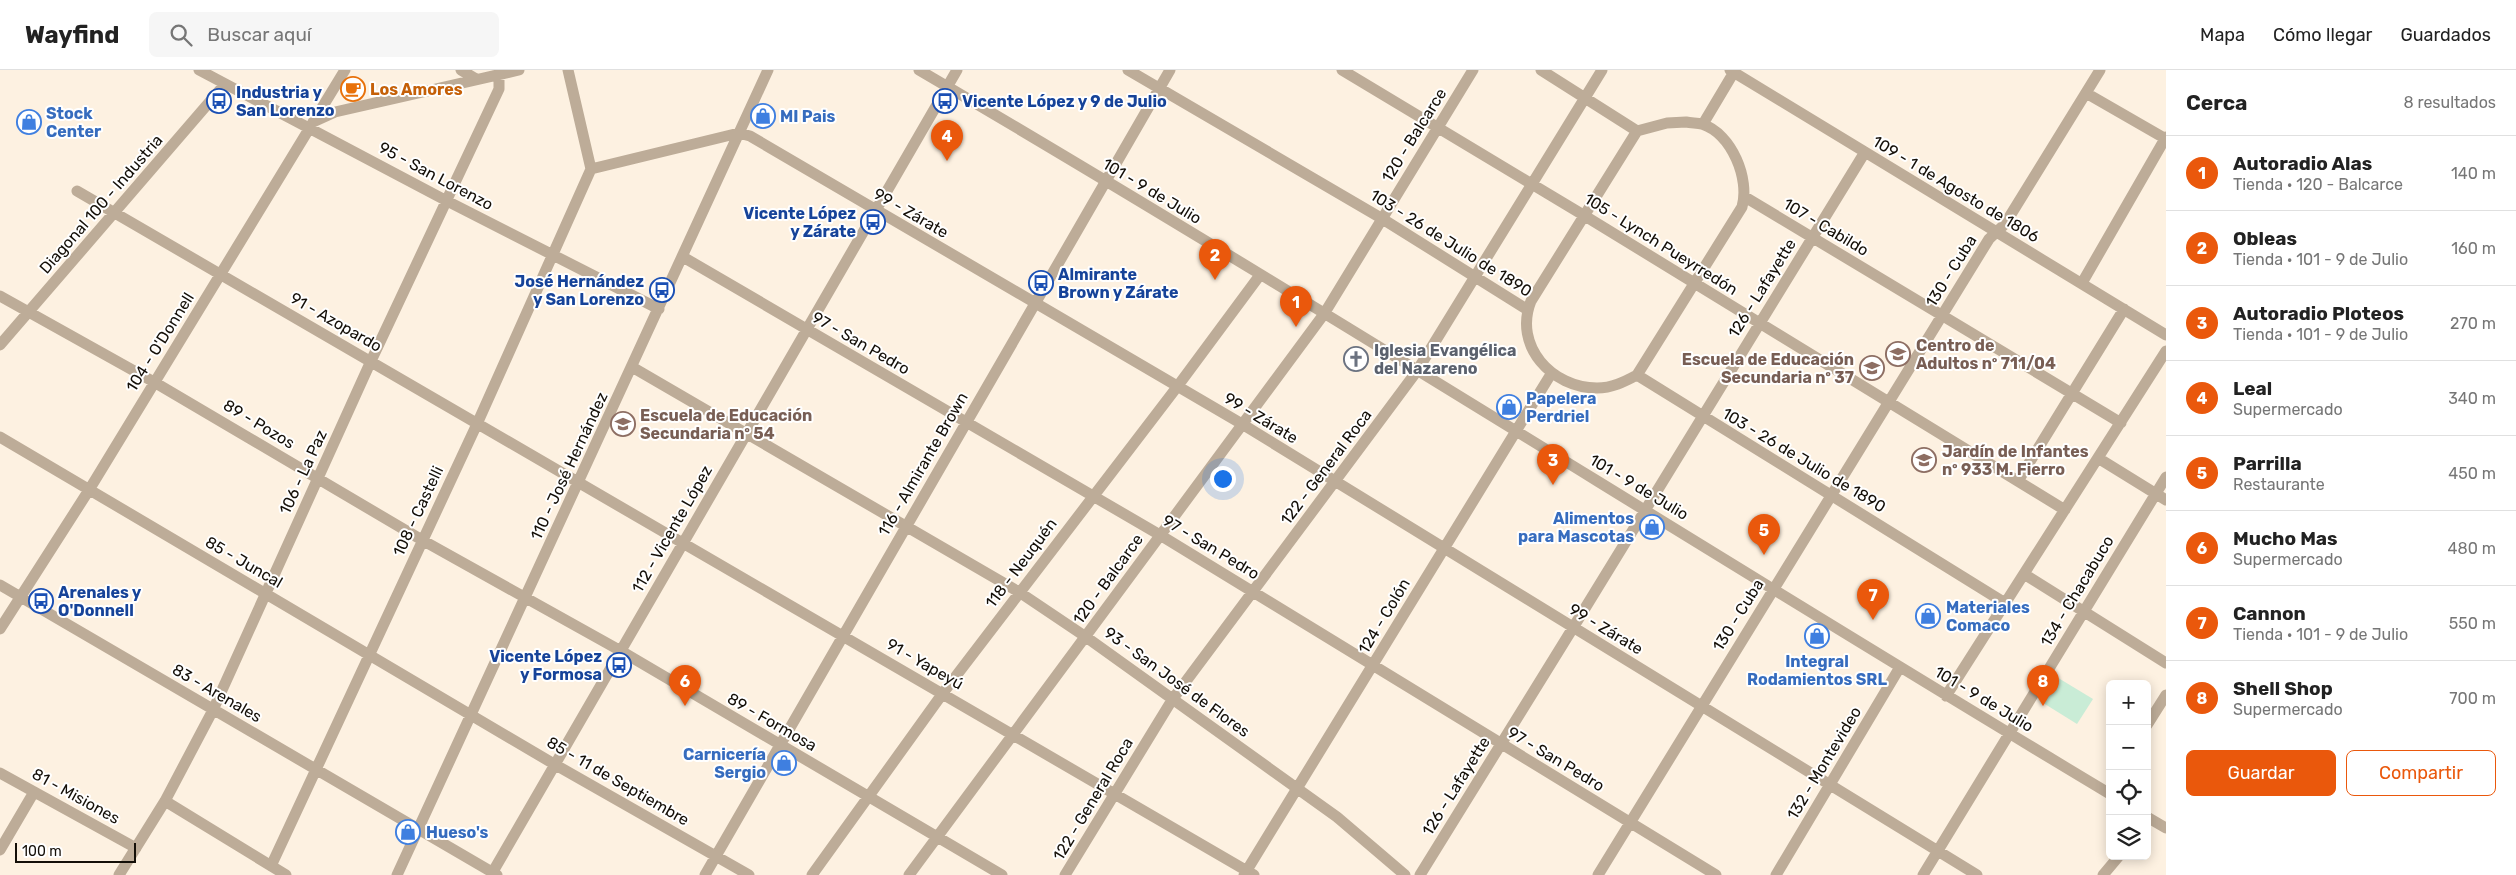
<!DOCTYPE html>
<html lang="es">
<head>
<meta charset="utf-8">
<style>
  body { margin:0; font-family:Rubik,sans-serif; background:#f6f6f6; color:#222 }
  .controls { position:absolute; right:15px; bottom:15px; display:grid; overflow:hidden; border-radius:8px; box-shadow:0 2px 12px #0003 }
  .controls button { width:45px; height:45px; display:grid; place-items:center; padding:0; border:0; border-bottom:1px solid #e0e0e0; background:#fff; color:#222; font:25px sans-serif }
  .scale { position:absolute; left:15px; bottom:12px; width:121px; box-sizing:border-box; padding-left:5px; border:2px solid #140f08; border-top:0; font-size:14px; line-height:18px; white-space:nowrap; color:#140f08; -webkit-text-stroke:4px #fff; paint-order:stroke }
  .you { position:absolute; left:1222px; top:408px; width:18px; height:18px; margin:-12px; border:4px solid #fff; border-radius:50%; background:#1a73e8; box-shadow:0 0 0 8px #1a73e833 }
  .badge { display:grid; place-items:center; width:32px; height:32px; border-radius:50%; background:#ea580c; color:#fff; font-size:16px; font-weight:700 }
  .pin { position:absolute; translate:-50% -41px; filter:drop-shadow(0 1px 2px #0008) }
  .pin::after { content:''; position:absolute; top:26px; width:18px; height:15px; background:inherit; clip-path:polygon(0 0,100% 0,50% 100%) }
  .list { margin:0; padding:0; list-style:none }
  h2 { display:flex; justify-content:space-between; align-items:center; height:65px; margin:0; padding:0 20px; font-size:21px }
  h2 small { font-size:16px; font-weight:400; color:#767676 }
  .list li { display:grid; grid-template-columns:32px 1fr auto; gap:15px; align-items:center; box-sizing:border-box; height:75px; padding:0 20px; border-top:1px solid #e0e0e0 }
  .list b { display:block; font-size:19px; white-space:nowrap }
  .list p { margin:0; font-size:16px; white-space:nowrap; color:#767676 }
  .list em { font-size:16px; font-style:normal; color:#767676 }
  .actions { display:flex; gap:10px; padding:15px 20px }
  .actions a { flex:1; padding:11px 0; border:1px solid #ea580c; border-radius:8px; text-align:center; font-size:18px; color:#ea580c }
  .actions .main { background:#ea580c; color:#fff }
  .icon { flex:none; width:28px; height:28px; fill:none; stroke:currentColor; stroke-width:2; stroke-linecap:round; stroke-linejoin:round }
  .map { position:relative; flex:none; width:2166px; height:805px; overflow:hidden }
  header { display:flex; align-items:center; gap:30px; box-sizing:border-box; height:70px; padding:0 25px; background:#fff; border-bottom:1px solid #e0e0e0 }
  header strong { font-size:24px }
  nav { display:flex; gap:28px; margin-inline-start:auto; font-size:18px }
  .search { width:350px; height:45px; background:#f6f6f6; display:flex; align-items:center; gap:12px; box-sizing:border-box; padding:0 18px; border-radius:8px; color:#767676; font-size:19px }
  main { display:flex }
  aside { flex:1; background:#fff }
  .map>svg:first-child { display:block }
  .green { fill:#c9ecd6 }
  .lines { fill:none; stroke-linecap:round; stroke-linejoin:round }
  .minor { stroke:#bdac98; stroke-width:11 }
  .labels { text-anchor:middle; dominant-baseline:central; stroke-width:4; stroke-linejoin:round; paint-order:stroke }
  .food-label { font-size:16px; font-weight:bold; fill:#c56008; stroke:#fff; text-anchor:start }
  .transit-label { font-size:16px; font-weight:bold; fill:#164399; stroke:#fff; text-anchor:start }
  .shop-label { font-size:16px; font-weight:bold; fill:#366cbe; stroke:#fff; text-anchor:start }
  .street-label { font-size:16px; fill:#140f08; stroke:#fff }
  .education-label { font-size:16px; font-weight:bold; fill:#785e54; stroke:#fff; text-anchor:start }
  .worship-label { font-size:16px; font-weight:bold; fill:#5b616d; stroke:#fff; text-anchor:start }
</style>
</head>
<body>
<header>
<strong>Wayfind</strong>
<div class="search"><svg class="icon" aria-label="search" viewBox="0 0 24 24"><circle cx="10" cy="10" r="6"/><path d="M15 15l6 6"/></svg>Buscar aquí</div>
<nav><a>Mapa</a><a>Cómo llegar</a><a>Guardados</a></nav>
</header>
<main>
<div class="map">
<svg width="2166" height="805" viewBox="0 0 2166 805">
  <rect width="100%" height="100%" fill="#fdf1e1"/>
  <!-- green -->
  <path class="green" d="M 2055,606 L 2093,629 L 2077,654 L 2040,631 Z"/>
  <g class="lines">
    <!-- minor -->
    <path class="minor" d="M 199,0 L 447,131 L 659,239
      M 461,0 L 476,9
      M 568,0 L 591,99
      M 919,0 C 1320,235 1711,485 2110,724
      M 1128,0 L 1381,148 L 1528,240
      M 1342,0 L 1585,146 L 2065,440
      M 1541,0 L 1637,61
      M 1730,0 L 2166,265
      M 2086,23 L 2166,69
      M 313,52 L 335,42 L 519,0
      M 1686,52 C 1691,53 1697,53 1702,54 C 1732,64 1750,109 1742,137 L 1637,305 C 1624,312 1612,318 1597,318 C 1552,318 1513,276 1531,231 L 1637,61 L 1667,53 Z
      M 1703,54 L 1734,2
      M 591,99 L 739,63 L 750,66 L 1242,354 L 1977,805
      M 77,121 L 1254,805
      M 1745,127 L 2121,353
      M 683,187 L 1160,465 L 1716,805
      M 2082,213 L 2166,67
      M 0,226 L 154,312 L 422,470 L 621,581 L 1002,805
      M 0,275 L 225,14
      M 632,297 L 1019,522 L 1086,567 L 1337,747 L 1405,805
      M 1637,305 L 2005,533
      M 0,367 L 554,694 L 749,805
      M 2098,388 L 2166,430
      M 2018,411 L 2124,239
      M 2024,504 L 2166,593
      M 0,515 L 497,805
      M 0,559 L 89,420 L 345,0
      M 1946,626 L 2166,281
      M 2147,655 L 2166,625
      M 0,703 L 136,778
      M 165,731 L 286,805
      M 2147,747 L 2166,758
      M 0,780 L 34,722
      M 271,796 L 477,354 L 591,99
      M 119,805 L 165,731 L 213,640 L 371,291 L 499,19 L 499,4
      M 397,805 L 768,0
      M 491,805 L 957,0
      M 705,805 L 1170,0
      M 812,805 L 943,623 L 1177,317 L 1260,205
      M 909,805 L 1324,244 L 1473,0
      M 1065,805 L 1172,630 L 1417,301 L 1602,0
      M 1244,805 L 1551,304
      M 1420,805 C 1570,565 1716,323 1865,82
      M 1598,805 L 1989,169 L 2005,154 L 2100,0
      M 1776,805 L 1900,597
      M 1923,805 L 2166,407
      M 2103,805 L 2119,786"/>
  </g>
  <!-- icons -->
  <defs>
    <symbol id="cafe-ring" viewBox="-11 -11 22 22"><circle r="9.5" fill="#fff" stroke="#e8710a" stroke-width="1.5"/><path d="M-5.5-4.5H6V0H3Q3 3.5 0 3.5H-2.5Q-5.5 3.5-5.5 0ZM3-3.2v2h1.7v-2ZM-6 4.5H4V6H-6Z" fill="#e8710a"/></symbol>
    <symbol id="bus-ring" viewBox="-11 -11 22 22"><circle r="9.5" fill="#fff" stroke="#1a4fb4" stroke-width="1.5"/><path d="M-5-6H5V4H4V6H2V4H-2V6H-4V4H-5ZM-3.5-4V0h7V-4ZM-3.5 1.2v1.5H-2V1.2ZM2 1.2v1.5H3.5V1.2Z" fill="#1a4fb4"/></symbol>
    <symbol id="shop-ring" viewBox="-11 -11 22 22"><circle r="9.5" fill="#fff" stroke="#3f7fe0" stroke-width="1.5"/><path d="M-5-2.5h2.3a2.7 3.5 0 0 1 5.4 0H5L5.5 6h-11ZM-1.5-2.5h3a1.5 2.3 0 0 0-3 0Z" fill="#3f7fe0"/></symbol>
    <symbol id="school-ring" viewBox="-11 -11 22 22"><circle r="9.5" fill="#fff" stroke="#8d6e63" stroke-width="1.5"/><path d="M0-5L7-2L0 1L-7-2ZM-4 1L0 2.5L4 1V4Q0 6-4 4Z" fill="#8d6e63"/></symbol>
    <symbol id="church-ring" viewBox="-11 -11 22 22"><circle r="9.5" fill="#fff" stroke="#6b7280" stroke-width="1.5"/><path d="M-1.2-6h2.4v3.5h3.3v2.4h-3.3V6h-2.4V-.1h-3.3v-2.4h3.3Z" fill="#6b7280"/></symbol>
  </defs>
  <g fill-rule="evenodd">
    <use href="#cafe-ring" x="339" y="5" width="28" height="28"/>
    <use href="#bus-ring" x="205" y="17" width="28" height="28"/>
    <use href="#bus-ring" x="931" y="17" width="28" height="28"/>
    <use href="#shop-ring" x="749" y="32" width="28" height="28"/>
    <use href="#shop-ring" x="15" y="38" width="28" height="28"/>
    <use href="#bus-ring" x="859" y="138" width="28" height="28"/>
    <use href="#bus-ring" x="1027" y="199" width="28" height="28"/>
    <use href="#bus-ring" x="648" y="206" width="28" height="28"/>
    <use href="#school-ring" x="1884" y="270" width="28" height="28"/>
    <use href="#church-ring" x="1342" y="275" width="28" height="28"/>
    <use href="#school-ring" x="1858" y="284" width="28" height="28"/>
    <use href="#shop-ring" x="1495" y="323" width="28" height="28"/>
    <use href="#school-ring" x="609" y="340" width="28" height="28"/>
    <use href="#school-ring" x="1910" y="376" width="28" height="28"/>
    <use href="#shop-ring" x="1638" y="443" width="28" height="28"/>
    <use href="#bus-ring" x="27" y="517" width="28" height="28"/>
    <use href="#shop-ring" x="1914" y="532" width="28" height="28"/>
    <use href="#shop-ring" x="1803" y="552" width="28" height="28"/>
    <use href="#bus-ring" x="605" y="581" width="28" height="28"/>
    <use href="#shop-ring" x="770" y="679" width="28" height="28"/>
    <use href="#shop-ring" x="394" y="748" width="28" height="28"/>
  </g>
  <g class="labels">
    <!-- food labels -->
    <g class="food-label">
      <text x="370" y="19">Los Amores</text>
    </g>
    <!-- transit labels -->
    <g class="transit-label">
      <text x="236" y="22">Industria y<tspan x="236" dy="18">San Lorenzo</tspan></text>
      <text x="962" y="31">Vicente López y 9 de Julio</text>
      <text x="856" y="143" text-anchor="end">Vicente López<tspan x="856" dy="18">y Zárate</tspan></text>
      <text x="1058" y="204">Almirante<tspan x="1058" dy="18">Brown y Zárate</tspan></text>
      <text x="644" y="211" text-anchor="end">José Hernández<tspan x="644" dy="18">y San Lorenzo</tspan></text>
      <text x="58" y="522">Arenales y<tspan x="58" dy="18">O'Donnell</tspan></text>
      <text x="602" y="586" text-anchor="end">Vicente López<tspan x="602" dy="18">y Formosa</tspan></text>
    </g>
    <!-- shop labels -->
    <g class="shop-label">
      <text x="46" y="43">Stock<tspan x="46" dy="18">Center</tspan></text>
      <text x="780" y="46">MI Pais</text>
      <text x="1526" y="328">Papelera<tspan x="1526" dy="18">Perdriel</tspan></text>
      <text x="1634" y="448" text-anchor="end">Alimentos<tspan x="1634" dy="18">para Mascotas</tspan></text>
      <text x="1946" y="537">Materiales<tspan x="1946" dy="18">Comaco</tspan></text>
      <text x="1817" y="591" text-anchor="middle">Integral<tspan x="1817" dy="18">Rodamientos SRL</tspan></text>
      <text x="766" y="684" text-anchor="end">Carnicería<tspan x="766" dy="18">Sergio</tspan></text>
      <text x="426" y="762">Hueso's</text>
    </g>
    <!-- street labels -->
    <g class="street-label">
      <text transform="translate(1414 65) rotate(-58)">120 - Balcarce</text>
      <text transform="translate(436 106) rotate(28)">95 - San Lorenzo</text>
      <text transform="translate(1956 119) rotate(31)">109 - 1 de Agosto de 1806</text>
      <text transform="translate(1152 121) rotate(31)">101 - 9 de Julio</text>
      <text transform="translate(101 134) rotate(-49)">Diagonal 100 - Industria</text>
      <text transform="translate(911 143) rotate(30)">99 - Zárate</text>
      <text transform="translate(1826 157) rotate(31)">107 - Cabildo</text>
      <text transform="translate(1451 173) rotate(32)">103 - 26 de Julio de 1890</text>
      <text transform="translate(1661 174) rotate(32)">105 - Lynch Pueyrredón</text>
      <text transform="translate(1951 201) rotate(-58)">130 - Cuba</text>
      <text transform="translate(1762 218) rotate(-58)">126 - Lafayette</text>
      <text transform="translate(336 252) rotate(30)">91 - Azopardo</text>
      <text transform="translate(160 272) rotate(-58)">104 - O'Donnell</text>
      <text transform="translate(861 273) rotate(30)">97 - San Pedro</text>
      <text transform="translate(1261 348) rotate(31)">99 - Zárate</text>
      <text transform="translate(259 354) rotate(31)">89 - Pozos</text>
      <text transform="translate(1804 390) rotate(31)">103 - 26 de Julio de 1890</text>
      <text transform="translate(923 394) rotate(-60)">116 - Almirante Brown</text>
      <text transform="translate(569 396) rotate(-65)">110 - José Hernández</text>
      <text transform="translate(1326 397) rotate(-53)">122 - General Roca</text>
      <text transform="translate(303 402) rotate(-65)">106 - La Paz</text>
      <text transform="translate(1639 417) rotate(31)">101 - 9 de Julio</text>
      <text transform="translate(418 441) rotate(-65)">108 - Castelli</text>
      <text transform="translate(672 459) rotate(-60)">112 - Vicente López</text>
      <text transform="translate(1211 477) rotate(31)">97 - San Pedro</text>
      <text transform="translate(244 492) rotate(30)">85 - Juncal</text>
      <text transform="translate(1021 493) rotate(-53)">118 - Neuquén</text>
      <text transform="translate(1108 509) rotate(-54)">120 - Balcarce</text>
      <text transform="translate(2077 521) rotate(-59)">134 - Chacabuco</text>
      <text transform="translate(1738 545) rotate(-58)">130 - Cuba</text>
      <text transform="translate(1384 546) rotate(-59)">124 - Colón</text>
      <text transform="translate(1606 559) rotate(31)">99 - Zárate</text>
      <text transform="translate(925 594) rotate(30)">91 - Yapeyú</text>
      <text transform="translate(1177 612) rotate(36)">93 - San José de Flores</text>
      <text transform="translate(217 623) rotate(30)">83 - Arenales</text>
      <text transform="translate(1984 629) rotate(31)">101 - 9 de Julio</text>
      <text transform="translate(772 652) rotate(30)">89 - Formosa</text>
      <text transform="translate(1556 689) rotate(31)">97 - San Pedro</text>
      <text transform="translate(1824 693) rotate(-59)">132 - Montevideo</text>
      <text transform="translate(618 711) rotate(30)">85 - 11 de Septiembre</text>
      <text transform="translate(1456 716) rotate(-58)">126 - Lafayette</text>
      <text transform="translate(76 726) rotate(29)">81 - Misiones</text>
      <text transform="translate(1093 729) rotate(-59)">122 - General Roca</text>
    </g>
    <!-- education labels -->
    <g class="education-label">
      <text x="1916" y="275">Centro de<tspan x="1916" dy="18">Adultos nº 711/04</tspan></text>
      <text x="1854" y="289" text-anchor="end">Escuela de Educación<tspan x="1854" dy="18">Secundaria nº 37</tspan></text>
      <text x="640" y="345">Escuela de Educación<tspan x="640" dy="18">Secundaria nº 54</tspan></text>
      <text x="1942" y="381">Jardín de Infantes<tspan x="1942" dy="18">nº 933 M. Fierro</tspan></text>
    </g>
    <!-- worship labels -->
    <g class="worship-label">
      <text x="1374" y="280">Iglesia Evangélica<tspan x="1374" dy="18">del Nazareno</tspan></text>
    </g>
  </g>
</svg>
<div class="controls">
<button>+</button>
<button>−</button>
<button><svg class="icon" aria-label="locate" viewBox="0 0 24 24"><circle cx="12" cy="12" r="6"/><path d="M12 2v4M12 18v4M2 12h4M18 12h4"/></svg></button>
<button><svg class="icon" aria-label="layers" viewBox="0 0 24 24"><path d="M12 4l9 5-9 5-9-5zM3 14l9 5 9-5"/></svg></button>
</div>
<div class="scale">100 m</div>
<div class="you"></div>
<div class="pin badge" style="left:1296px;top:257px">1</div>
<div class="pin badge" style="left:1215px;top:210px">2</div>
<div class="pin badge" style="left:1553px;top:415px">3</div>
<div class="pin badge" style="left:947px;top:91px">4</div>
<div class="pin badge" style="left:1764px;top:485px">5</div>
<div class="pin badge" style="left:685px;top:636px">6</div>
<div class="pin badge" style="left:1873px;top:550px">7</div>
<div class="pin badge" style="left:2043px;top:636px">8</div>
</div>
<aside>
<h2>Cerca<small>8 resultados</small></h2>
<ul class="list">
<li><span class="badge">1</span><div><b>Autoradio Alas</b><p>Tienda · 120 - Balcarce</p></div><em>140 m</em></li>
<li><span class="badge">2</span><div><b>Obleas</b><p>Tienda · 101 - 9 de Julio</p></div><em>160 m</em></li>
<li><span class="badge">3</span><div><b>Autoradio Ploteos</b><p>Tienda · 101 - 9 de Julio</p></div><em>270 m</em></li>
<li><span class="badge">4</span><div><b>Leal</b><p>Supermercado</p></div><em>340 m</em></li>
<li><span class="badge">5</span><div><b>Parrilla</b><p>Restaurante</p></div><em>450 m</em></li>
<li><span class="badge">6</span><div><b>Mucho Mas</b><p>Supermercado</p></div><em>480 m</em></li>
<li><span class="badge">7</span><div><b>Cannon</b><p>Tienda · 101 - 9 de Julio</p></div><em>550 m</em></li>
<li><span class="badge">8</span><div><b>Shell Shop</b><p>Supermercado</p></div><em>700 m</em></li>
</ul>
<div class="actions"><a class="main">Guardar</a><a>Compartir</a></div>
</aside>
</main>
</body>
</html>
